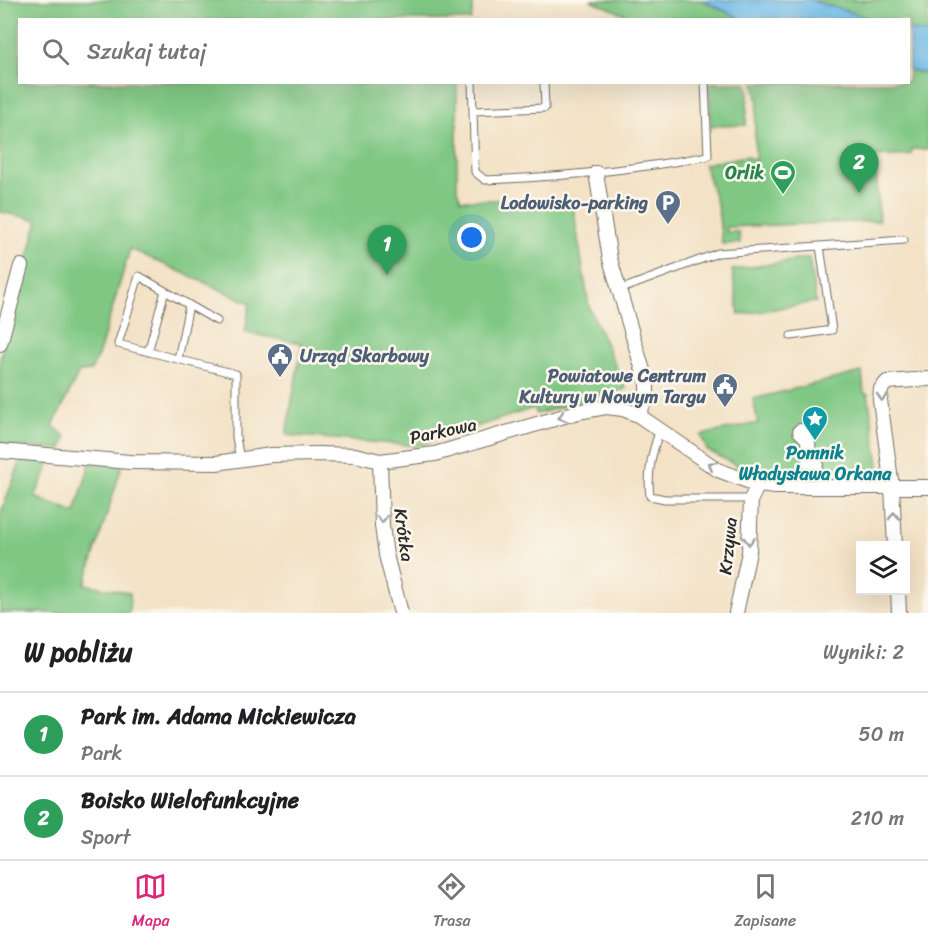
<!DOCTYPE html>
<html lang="pl">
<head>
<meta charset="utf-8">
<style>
  body { margin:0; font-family:Sriracha,sans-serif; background:#f2f2f2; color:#202124 }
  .controls { position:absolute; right:18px; bottom:18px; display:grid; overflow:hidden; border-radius:0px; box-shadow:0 6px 24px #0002 }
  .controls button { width:54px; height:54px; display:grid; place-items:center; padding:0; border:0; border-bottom:2px solid #e0e0e0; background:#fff; color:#202124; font:30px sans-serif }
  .you { position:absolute; left:472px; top:238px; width:21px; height:21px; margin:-15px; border:4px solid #fff; border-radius:50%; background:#1a73e8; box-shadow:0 0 0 9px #1a73e833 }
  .badge { display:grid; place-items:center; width:39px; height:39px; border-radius:50%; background:#db2777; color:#fff; font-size:20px; font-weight:700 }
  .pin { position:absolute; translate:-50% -50px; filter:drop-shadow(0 2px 3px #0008) }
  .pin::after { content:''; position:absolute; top:32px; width:21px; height:18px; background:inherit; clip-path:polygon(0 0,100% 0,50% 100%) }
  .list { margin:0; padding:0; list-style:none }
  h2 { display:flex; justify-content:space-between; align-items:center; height:78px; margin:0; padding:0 24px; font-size:26px }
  h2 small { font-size:20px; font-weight:400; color:#757577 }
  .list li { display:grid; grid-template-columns:39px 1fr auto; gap:18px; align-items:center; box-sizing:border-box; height:84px; padding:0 24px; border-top:2px solid #e0e0e0 }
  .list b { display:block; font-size:22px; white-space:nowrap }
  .list p { margin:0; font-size:20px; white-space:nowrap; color:#757577 }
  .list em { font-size:20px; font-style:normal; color:#757577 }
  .icon { flex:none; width:33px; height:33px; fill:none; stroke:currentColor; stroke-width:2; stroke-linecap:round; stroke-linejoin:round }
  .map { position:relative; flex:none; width:928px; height:613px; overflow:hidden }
  .search { position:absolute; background:#fff; box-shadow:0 6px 24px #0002; left:18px; right:18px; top:18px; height:66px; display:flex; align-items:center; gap:15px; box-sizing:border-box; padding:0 21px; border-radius:0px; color:#757577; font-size:22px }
  .sheet { height:246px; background:#fff }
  nav { display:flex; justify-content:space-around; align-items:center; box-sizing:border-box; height:84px; border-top:2px solid #e0e0e0; background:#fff; font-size:16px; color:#757577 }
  nav a { display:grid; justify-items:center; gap:3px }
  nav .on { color:#db2777 }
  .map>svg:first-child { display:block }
  .green { fill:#7fc783; stroke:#557957; stroke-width:1.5 }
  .water { fill:#6fbeea; stroke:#4d748a; stroke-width:1.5 }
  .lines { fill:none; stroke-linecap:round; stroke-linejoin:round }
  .lane-casing { stroke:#716b61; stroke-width:9 }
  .street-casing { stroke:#716b61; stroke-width:16 }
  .lane { stroke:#fff; stroke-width:7 }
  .street { stroke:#fff; stroke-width:14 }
  .oneway { stroke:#a0a0a0 }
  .labels { text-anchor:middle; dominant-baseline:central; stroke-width:5; stroke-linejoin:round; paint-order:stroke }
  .leisure-label { font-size:18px; font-weight:bold; fill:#27864d; stroke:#fbf7ec; text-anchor:end }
  .service-label { font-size:18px; font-weight:bold; fill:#4e5e75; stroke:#fbf7ec; text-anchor:end }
  .street-label { font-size:18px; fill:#2b2b2b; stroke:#fbf7ec }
  .culture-label { font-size:18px; font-weight:bold; fill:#0d838f; stroke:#fbf7ec }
</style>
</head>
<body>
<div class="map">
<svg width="928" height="613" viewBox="0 0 928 613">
  <rect width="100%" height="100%" fill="#fbf7ec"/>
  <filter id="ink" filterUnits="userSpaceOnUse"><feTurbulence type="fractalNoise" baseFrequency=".0167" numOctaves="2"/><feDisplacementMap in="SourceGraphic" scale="12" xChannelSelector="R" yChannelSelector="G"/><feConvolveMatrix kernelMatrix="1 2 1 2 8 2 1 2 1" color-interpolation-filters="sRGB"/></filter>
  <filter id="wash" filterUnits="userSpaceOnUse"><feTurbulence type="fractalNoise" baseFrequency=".008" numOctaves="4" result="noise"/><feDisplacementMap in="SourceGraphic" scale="24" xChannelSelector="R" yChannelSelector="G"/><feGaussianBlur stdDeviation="1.35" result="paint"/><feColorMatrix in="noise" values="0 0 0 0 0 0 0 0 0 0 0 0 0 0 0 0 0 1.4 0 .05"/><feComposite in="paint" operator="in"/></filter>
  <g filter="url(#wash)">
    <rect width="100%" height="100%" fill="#f3e2c6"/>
    <!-- green -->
    <path class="green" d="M 0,0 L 474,0 L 471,20 L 20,20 L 20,82 L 457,83 L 457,190 L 461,200 L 572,200 L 589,307 L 626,389 L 536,414 L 534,408 L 417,446 L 286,435 L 302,343 L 245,333 L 250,303 L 130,249 L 99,353 L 91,371 L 79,372 L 53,426 L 66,437 L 62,449 L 0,446 L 0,358 L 38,220 L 0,212 Z
      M 590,0 L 702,0 L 741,19 L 636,19 Z
      M 810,0 L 928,0 L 928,34 L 909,30 L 908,20 L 873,19 Z
      M 909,70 L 928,74 L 928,150 L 912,149 L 911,155 L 874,157 L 840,163 L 841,166 L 876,163 L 879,221 L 727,227 L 727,232 L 739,232 L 740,243 L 722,244 L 718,208 L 704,164 L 747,156 L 755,161 L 755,124 L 758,102 L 754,83 L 908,82 Z
      M 709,83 L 746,83 L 748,90 L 746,125 L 711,126 Z
      M 809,258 L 816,302 L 739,315 L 732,270 Z
      M 862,372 L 864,393 L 868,394 L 880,472 L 866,472 L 865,468 L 787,469 L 787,476 L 747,471 L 707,450 L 701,435 L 758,423 L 753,399 Z
      M 21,460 L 51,460 L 35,497 L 75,513 L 90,463 L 122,466 L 85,584 L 130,593 L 129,613 L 0,613 L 0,515 Z"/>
    <!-- water -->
    <path class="water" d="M 702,0 L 810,0 L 873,19 L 741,19 Z
      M 909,30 L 928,34 L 928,74 L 909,70 Z"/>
  </g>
  <g filter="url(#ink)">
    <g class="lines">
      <defs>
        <path id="lane" d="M 472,82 L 475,172 L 485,180 C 560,177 634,170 708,156 L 705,82
          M 473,111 L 545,108 L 544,82
          M 619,290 L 718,253 L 904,240
          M 217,321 L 139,276 L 118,344 L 236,374 L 236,437 L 240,460
          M 791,336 L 832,330 L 820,246
          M 148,352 L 165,291
          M 178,359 L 189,305
          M 660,430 C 652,450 647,475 650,496 L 665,499 L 751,499"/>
        <path id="street" d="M 596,173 L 610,259 L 647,384 L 647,397 L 638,415
          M 0,344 L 21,266
          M 800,431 L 808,439 L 809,463 L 816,463 L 815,472
          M 0,451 L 130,462 L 216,463 L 271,455 L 318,454 L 355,455 L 380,461 L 435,454 L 578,412 L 606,407 L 623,409 L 638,415 L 718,470 L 758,485 L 775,487 L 928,487
          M 380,461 L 382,526 L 386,555 L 401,613
          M 895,546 L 892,487 L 880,400 L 881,389 L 887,382 L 928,379
          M 898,590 L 899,613
          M 736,613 L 749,552 L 751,499 L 758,485"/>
      </defs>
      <!-- lane casing -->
      <use href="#lane" class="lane-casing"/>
      <!-- street casing -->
      <use href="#street" class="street-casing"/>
      <!-- lane -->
      <use href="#lane" class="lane"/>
      <!-- street -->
      <use href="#street" class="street"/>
    </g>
    <!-- one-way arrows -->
    <defs><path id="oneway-chevron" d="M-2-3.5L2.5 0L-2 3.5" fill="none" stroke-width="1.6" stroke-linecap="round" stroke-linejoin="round" transform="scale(1.5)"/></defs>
    <g class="oneway">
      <use href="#oneway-chevron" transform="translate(882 397) rotate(93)"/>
      <use href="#oneway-chevron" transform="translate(562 417) rotate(162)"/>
      <use href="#oneway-chevron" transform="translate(712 465) rotate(-148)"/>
      <use href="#oneway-chevron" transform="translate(894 516) rotate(-93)"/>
      <use href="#oneway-chevron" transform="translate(382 519) rotate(87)"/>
      <use href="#oneway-chevron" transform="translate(749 541) rotate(92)"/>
    </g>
  </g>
  <!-- icons -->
  <defs>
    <symbol id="stadium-pin" viewBox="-11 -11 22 30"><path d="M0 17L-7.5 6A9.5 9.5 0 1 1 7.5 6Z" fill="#2e9e5b" stroke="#fbf7ec"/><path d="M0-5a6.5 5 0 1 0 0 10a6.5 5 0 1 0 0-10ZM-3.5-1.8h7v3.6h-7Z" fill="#fff"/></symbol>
    <symbol id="parking-pin" viewBox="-11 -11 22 30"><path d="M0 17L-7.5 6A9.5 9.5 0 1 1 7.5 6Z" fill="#5c6f8a" stroke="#fbf7ec"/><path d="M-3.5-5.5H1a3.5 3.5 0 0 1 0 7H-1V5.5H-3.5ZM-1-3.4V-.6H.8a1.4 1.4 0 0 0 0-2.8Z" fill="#fff"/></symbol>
    <symbol id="civic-pin" viewBox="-11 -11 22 30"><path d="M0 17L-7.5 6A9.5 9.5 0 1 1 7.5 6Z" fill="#5c6f8a" stroke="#fbf7ec"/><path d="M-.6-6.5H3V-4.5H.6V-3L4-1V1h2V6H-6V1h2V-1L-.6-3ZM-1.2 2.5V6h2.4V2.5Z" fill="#fff"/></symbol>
    <symbol id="sight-pin" viewBox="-11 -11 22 30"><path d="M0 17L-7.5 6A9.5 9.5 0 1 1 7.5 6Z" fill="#0f9aa8" stroke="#fbf7ec"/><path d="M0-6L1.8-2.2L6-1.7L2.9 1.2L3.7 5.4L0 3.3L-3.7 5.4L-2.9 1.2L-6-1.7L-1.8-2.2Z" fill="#fff"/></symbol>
  </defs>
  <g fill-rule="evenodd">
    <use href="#stadium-pin" x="768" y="158" width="30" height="40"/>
    <use href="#parking-pin" x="653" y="188" width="30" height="40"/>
    <use href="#civic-pin" x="265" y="341" width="30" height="40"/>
    <use href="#civic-pin" x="710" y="371" width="30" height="40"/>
    <use href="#sight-pin" x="800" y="404" width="30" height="40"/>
  </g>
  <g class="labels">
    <!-- leisure labels -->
    <g class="leisure-label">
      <text x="764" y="173">Orlik</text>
    </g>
    <!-- service labels -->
    <g class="service-label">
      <text x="648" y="203">Lodowisko-parking</text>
      <text x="300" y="356" text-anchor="start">Urząd Skarbowy</text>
      <text x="706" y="376">Powiatowe Centrum<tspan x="706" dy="21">Kultury w Nowym Targu</tspan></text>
    </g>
    <!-- street labels -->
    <g class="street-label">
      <text transform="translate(443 431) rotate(-12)">Parkowa</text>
      <text transform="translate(404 535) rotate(82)">Krótka</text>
      <text transform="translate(728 546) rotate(-84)">Krzywa</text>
    </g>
    <!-- culture labels -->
    <g class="culture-label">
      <text x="815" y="453">Pomnik<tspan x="815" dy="21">Władysława Orkana</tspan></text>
    </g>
  </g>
</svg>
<div class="controls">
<button><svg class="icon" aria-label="layers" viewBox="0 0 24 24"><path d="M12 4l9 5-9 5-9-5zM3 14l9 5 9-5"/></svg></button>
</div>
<div class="you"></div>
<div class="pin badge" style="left:387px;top:275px;background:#2e9e5b">1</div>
<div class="pin badge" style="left:859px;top:193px;background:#2e9e5b">2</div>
<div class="search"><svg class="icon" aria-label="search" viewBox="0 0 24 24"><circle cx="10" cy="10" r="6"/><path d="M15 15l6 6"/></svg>Szukaj tutaj</div>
</div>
<section class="sheet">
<h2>W pobliżu<small>Wyniki: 2</small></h2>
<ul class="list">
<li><span class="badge" style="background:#2e9e5b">1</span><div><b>Park im. Adama Mickiewicza</b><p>Park</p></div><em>50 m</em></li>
<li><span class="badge" style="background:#2e9e5b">2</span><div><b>Boisko Wielofunkcyjne</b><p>Sport</p></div><em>210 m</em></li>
</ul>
</section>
<nav>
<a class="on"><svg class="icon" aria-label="map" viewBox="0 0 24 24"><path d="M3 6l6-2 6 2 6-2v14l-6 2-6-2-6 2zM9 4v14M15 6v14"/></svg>Mapa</a>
<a><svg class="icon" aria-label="directions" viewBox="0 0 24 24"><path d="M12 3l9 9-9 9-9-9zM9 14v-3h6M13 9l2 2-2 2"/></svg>Trasa</a>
<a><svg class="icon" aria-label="saved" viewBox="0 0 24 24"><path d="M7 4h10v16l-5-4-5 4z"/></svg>Zapisane</a>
</nav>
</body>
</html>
